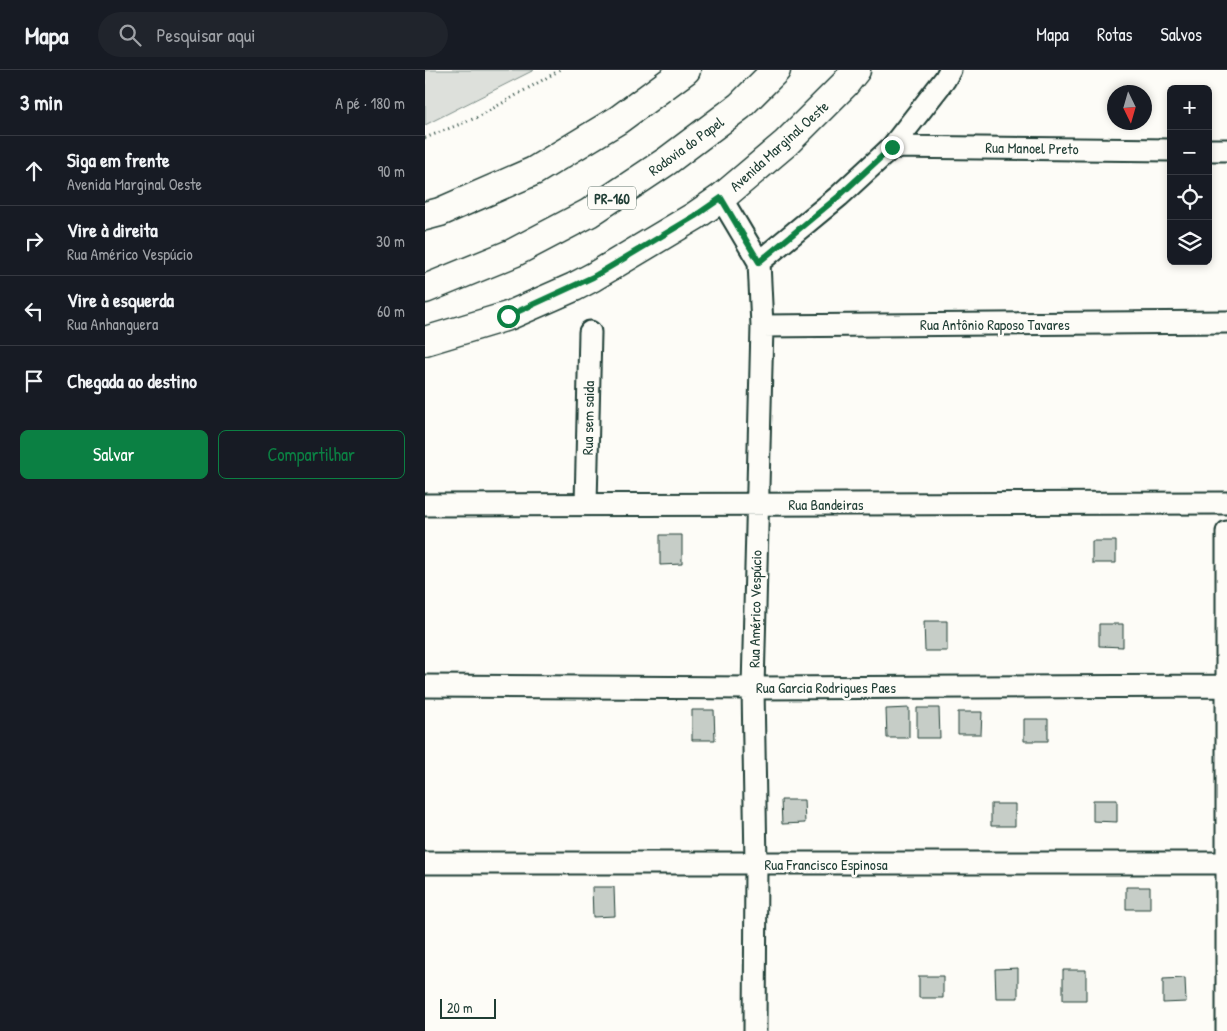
<!DOCTYPE html>
<html lang="pt">
<head>
<meta charset="utf-8">
<style>
  body { margin:0; font-family:"Patrick Hand",sans-serif; background:#20242c; color:#f1f3f6 }
  .controls { position:absolute; right:15px; top:15px; display:grid; overflow:hidden; border-radius:8px; box-shadow:0 2px 8px #0003 }
  .controls button { width:45px; height:45px; display:grid; place-items:center; padding:0; border:0; border-bottom:1px solid #363941; background:#171b24; color:#f1f3f6; font:25px sans-serif }
  .compass { position:absolute; left:682px; top:15px; width:45px; height:45px; border-radius:50%; background:#171b24; box-shadow:0 2px 8px #0003; rotate:175deg }
  .scale { position:absolute; left:15px; bottom:12px; width:56px; box-sizing:border-box; padding-left:5px; border:2px solid #1f3d34; border-top:0; font-size:14px; line-height:18px; white-space:nowrap; color:#1f3d34; -webkit-text-stroke:4px #fdfcf7; paint-order:stroke }
  .stop { position:absolute; width:15px; height:15px; margin:-11px; border:4px solid #0b8043; border-radius:50%; background:#fff }
  .stop.end { background:#0b8043; border-color:#fff; box-shadow:0 1px 5px #0008 }
  .list { margin:0; padding:0; list-style:none }
  h2 { display:flex; justify-content:space-between; align-items:center; height:65px; margin:0; padding:0 20px; font-size:21px }
  h2 small { font-size:16px; font-weight:400; color:#9ea1a6 }
  .list li { display:grid; grid-template-columns:32px 1fr auto; gap:15px; align-items:center; box-sizing:border-box; height:70px; padding:0 20px; border-top:1px solid #363941 }
  .list b { display:block; font-size:19px; white-space:nowrap }
  .list p { margin:0; font-size:16px; white-space:nowrap; color:#9ea1a6 }
  .list em { font-size:16px; font-style:normal; color:#9ea1a6 }
  .actions { display:flex; gap:10px; padding:15px 20px }
  .actions a { flex:1; padding:11px 0; border:1px solid #0b8043; border-radius:8px; text-align:center; font-size:18px; color:#0b8043 }
  .actions .main { background:#0b8043; color:#fff }
  .icon { flex:none; width:28px; height:28px; fill:none; stroke:currentColor; stroke-width:2; stroke-linecap:round; stroke-linejoin:round }
  .map { position:relative; flex:none; width:802px; height:961px; overflow:hidden }
  header { display:flex; align-items:center; gap:30px; box-sizing:border-box; height:70px; padding:0 25px; background:#171b24; border-bottom:1px solid #363941 }
  header strong { font-size:24px }
  nav { display:flex; gap:28px; margin-inline-start:auto; font-size:18px }
  .search { width:350px; height:45px; background:#20242c; display:flex; align-items:center; gap:12px; box-sizing:border-box; padding:0 18px; border-radius:28px; color:#9ea1a6; font-size:19px }
  main { display:flex }
  aside { flex:1; background:#171b24 }
  .map>svg:first-child { display:block }
  .green { fill:#dde0db; stroke:#7e8e88 }
  .building { fill:#c6cdc7; stroke:#1f3d34 }
  .lines { fill:none; stroke-linecap:round; stroke-linejoin:round }
  .minor-casing { stroke:#1f3d34; stroke-width:25 }
  .secondary-casing { stroke:#1f3d34; stroke-width:31 }
  .primary-casing { stroke:#1f3d34; stroke-width:31 }
  .path { stroke:#1f3d34; stroke-width:3; stroke-dasharray:1 4; stroke-linecap:butt }
  .minor { stroke:#fdfcf7; stroke-width:21 }
  .secondary { stroke:#fdfcf7; stroke-width:28 }
  .primary { stroke:#fdfcf7; stroke-width:28 }
  .route { stroke:#0b8043; stroke-width:6 }
  .labels { text-anchor:middle; dominant-baseline:central; stroke-width:5; stroke-linejoin:round; paint-order:stroke }
  .shield { fill:#fdfcf7; stroke:#62766e; stroke-width:1 }
  .shield-label { font-size:14px; font-weight:bold; fill:#1f3d34 }
  .street-label { font-size:15px; fill:#1f3d34; stroke:#fdfcf7 }
</style>
</head>
<body>
<header>
<strong>Mapa</strong>
<div class="search"><svg class="icon" aria-label="search" viewBox="0 0 24 24"><circle cx="10" cy="10" r="6"/><path d="M15 15l6 6"/></svg>Pesquisar aqui</div>
<nav><a>Mapa</a><a>Rotas</a><a>Salvos</a></nav>
</header>
<main>
<aside>
<h2>3 min<small>A pé · 180 m</small></h2>
<ul class="list">
<li><svg class="icon" aria-label="ahead" viewBox="0 0 24 24"><path d="M12 20V5M6 11l6-6 6 6"/></svg><div><b>Siga em frente</b><p>Avenida Marginal Oeste</p></div><em>90 m</em></li>
<li><svg class="icon" aria-label="right" viewBox="0 0 24 24"><path d="M7 20v-9h11M14 6l5 5-5 5"/></svg><div><b>Vire à direita</b><p>Rua Américo Vespúcio</p></div><em>30 m</em></li>
<li><svg class="icon" aria-label="left" viewBox="0 0 24 24"><path d="M17 20v-9H6M10 6l-5 5 5 5"/></svg><div><b>Vire à esquerda</b><p>Rua Anhanguera</p></div><em>60 m</em></li>
<li><svg class="icon" aria-label="arrive" viewBox="0 0 24 24"><path d="M6 21V4h12l-3 4 3 4H6"/></svg><div><b>Chegada ao destino</b></div></li>
</ul>
<div class="actions"><a class="main">Salvar</a><a>Compartilhar</a></div>
</aside>
<div class="map">
<svg width="802" height="961" viewBox="0 0 802 961">
  <rect width="100%" height="100%" fill="#fdfcf7"/>
  <filter id="ink" filterUnits="userSpaceOnUse"><feTurbulence type="fractalNoise" baseFrequency=".02" numOctaves="2"/><feDisplacementMap in="SourceGraphic" scale="10" xChannelSelector="R" yChannelSelector="G"/><feConvolveMatrix kernelMatrix="1 2 1 2 8 2 1 2 1" color-interpolation-filters="sRGB"/></filter>
  <g filter="url(#ink)">
    <!-- green -->
    <path class="green" d="M 0,0 L 109,0 L 0,55 Z"/>
    <!-- building -->
    <path class="building" d="M 235,465 L 257,465 L 257,494 L 235,495 Z
      M 667,471 L 691,471 L 691,493 L 667,493 Z
      M 499,551 L 522,551 L 522,581 L 500,581 Z
      M 674,554 L 698,554 L 698,577 L 674,576 Z
      M 484,638 L 484,668 L 462,668 L 461,639 Z
      M 492,638 L 514,638 L 515,668 L 492,668 Z
      M 267,640 L 289,640 L 290,670 L 267,670 Z
      M 533,642 L 557,642 L 556,664 L 533,664 Z
      M 599,649 L 623,649 L 623,671 L 599,671 Z
      M 356,730 L 379,730 L 380,753 L 357,754 Z
      M 668,730 L 692,730 L 692,752 L 668,751 Z
      M 566,734 L 590,734 L 590,756 L 566,756 Z
      M 167,817 L 189,817 L 190,846 L 168,847 Z
      M 701,817 L 725,817 L 725,839 L 701,839 Z
      M 593,898 L 593,928 L 571,928 L 570,899 Z
      M 638,900 L 661,900 L 661,930 L 638,930 Z
      M 494,906 L 518,906 L 518,928 L 494,928 Z
      M 760,908 L 761,932 L 738,933 L 738,909 Z"/>
    <g class="lines">
      <defs>
        <path id="minor" d="M 467,77 L 746,80
          M 783,80 L 802,80
          M 296,128 L 334,192 L 337,256 L 328,618 L 331,794 L 330,961
          M 334,192 L 414,126 L 467,77 L 520,9 L 525,0
          M 337,256 L 802,252
          M 161,434 L 165,262
          M 0,435 L 802,433
          M 0,616 L 328,618 L 802,616
          M 0,793 L 802,793
          M 802,961 L 802,462"/>
        <path id="secondary" d="M 0,146 L 15,142 L 109,101 L 193,50 L 261,0
          M 0,271 L 83,246 L 149,217 L 168,207 L 270,146 L 296,128 L 361,73 L 420,14 L 431,0"/>
        <path id="primary" d="M 0,219 L 88,183 L 164,143 L 242,91 L 315,36 L 351,0"/>
      </defs>
      <!-- minor casing -->
      <use href="#minor" class="minor-casing"/>
      <!-- secondary casing -->
      <use href="#secondary" class="secondary-casing"/>
      <!-- primary casing -->
      <use href="#primary" class="primary-casing"/>
      <!-- path -->
      <path class="path" d="M 0,68 L 53,47 L 135,0"/>
      <!-- minor -->
      <use href="#minor" class="minor"/>
      <!-- secondary -->
      <use href="#secondary" class="secondary"/>
      <!-- primary -->
      <use href="#primary" class="primary"/>
    </g>
  </g>
  <g class="lines" filter="url(#ink)">
    <!-- route -->
    <path class="route" d="M 83,246 L 168,207 L 270,146 L 296,128 L 334,192 L 414,126 L 467,77"/>
  </g>
  <g class="labels">
    <!-- shield labels -->
    <rect class="shield" x="163" y="116.5" width="48" height="23" rx="4"/>
    <g class="shield-label">
      <text x="187" y="128">PR-160</text>
    </g>
    <!-- street labels -->
    <g class="street-label">
      <text transform="translate(261 76) rotate(-36)">Rodovia do Papel</text>
      <text transform="translate(354 76) rotate(-42)">Avenida Marginal Oeste</text>
      <text transform="translate(607 78) rotate(1)">Rua Manoel Preto</text>
      <text x="570" y="254">Rua Antônio Raposo Tavares</text>
      <text transform="translate(163 348) rotate(-89)">Rua sem saida</text>
      <text x="401" y="434">Rua Bandeiras</text>
      <text transform="translate(330 539) rotate(-89)">Rua Américo Vespúcio</text>
      <text x="401" y="617">Rua Garcia Rodrigues Paes</text>
      <text x="401" y="794">Rua Francisco Espinosa</text>
    </g>
  </g>
</svg>
<div class="controls">
<button>+</button>
<button>−</button>
<button><svg class="icon" aria-label="locate" viewBox="0 0 24 24"><circle cx="12" cy="12" r="6"/><path d="M12 2v4M12 18v4M2 12h4M18 12h4"/></svg></button>
<button><svg class="icon" aria-label="layers" viewBox="0 0 24 24"><path d="M12 4l9 5-9 5-9-5zM3 14l9 5 9-5"/></svg></button>
</div>
<svg class="compass" viewBox="-18 -18 36 36"><path d="M0-13l5 13h-10z" fill="#e53935"/><path d="M0 13l5-13h-10z" fill="#9ea1a6"/></svg>
<div class="scale">20 m</div>
<div class="stop" style="left:83px;top:246px"></div>
<div class="stop end" style="left:467px;top:77px"></div>
</div>
</main>
</body>
</html>
